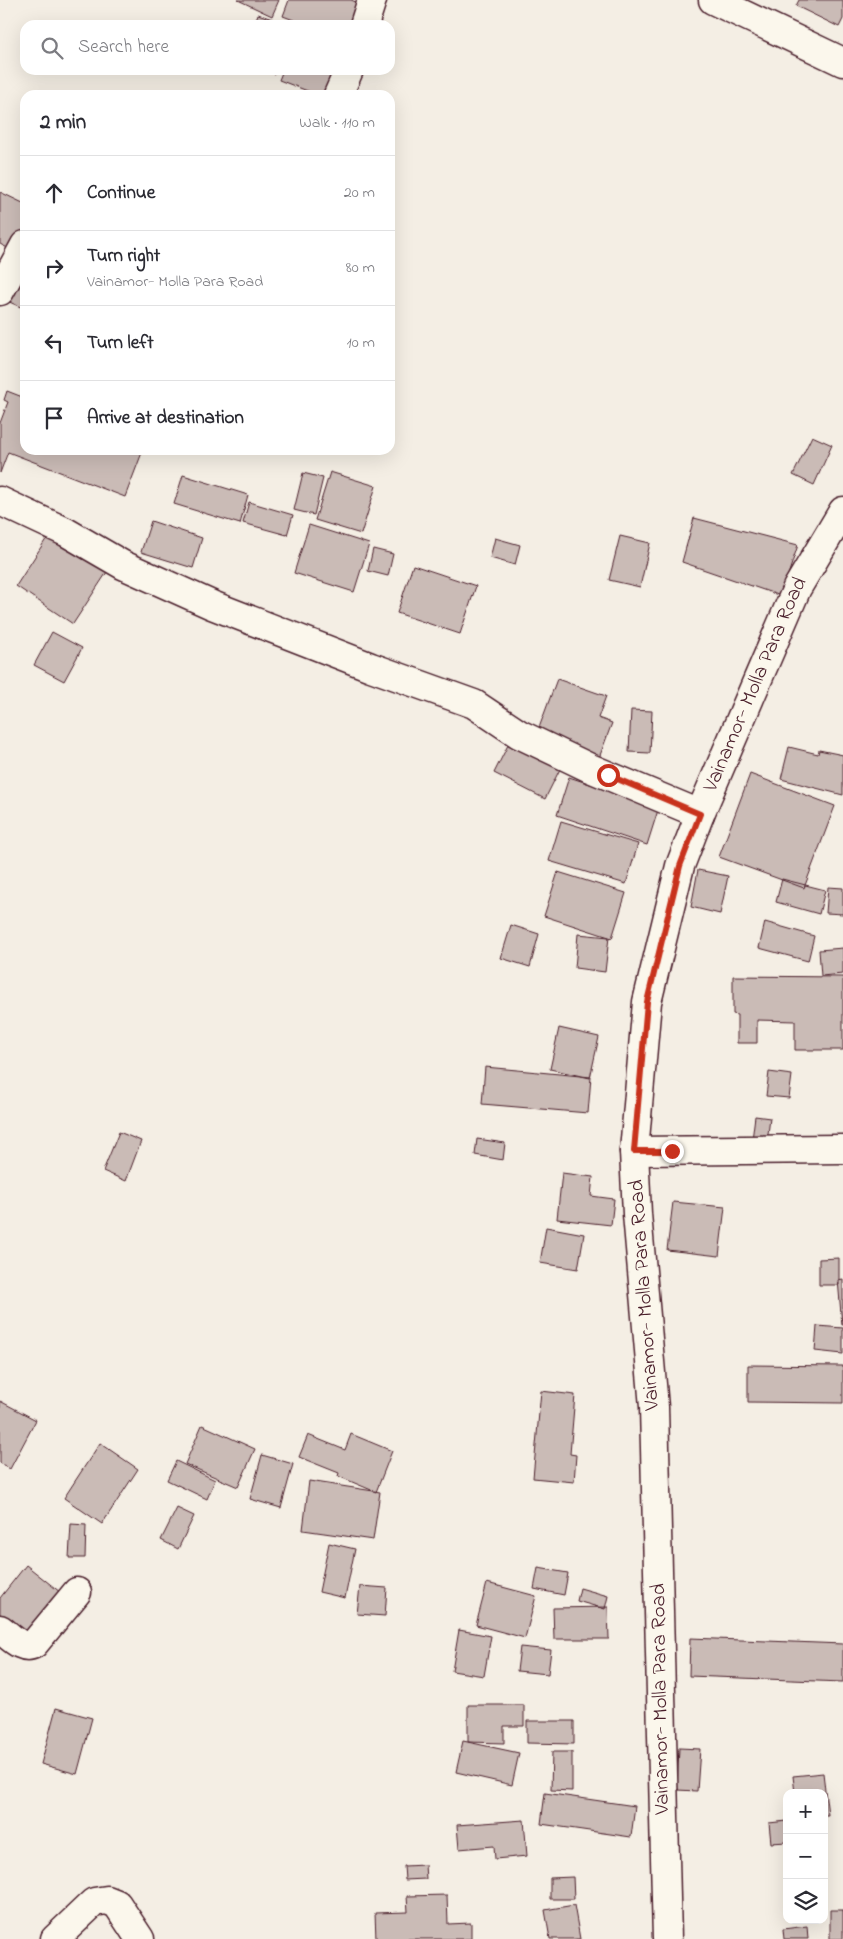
<!DOCTYPE html>
<html lang="en">
<head>
<meta charset="utf-8">
<style>
  body { margin:0; font-family:"Indie Flower",sans-serif; background:#f2f2f3; color:#2b2b33 }
  .controls { position:absolute; right:15px; bottom:15px; display:grid; overflow:hidden; border-radius:10px; box-shadow:0 5px 20px #0002 }
  .controls button { width:45px; height:45px; display:grid; place-items:center; padding:0; border:0; border-bottom:1px solid #e1e1e2; background:#fff; color:#2b2b33; font:25px sans-serif }
  .stop { position:absolute; width:15px; height:15px; margin:-11px; border:4px solid #c8321e; border-radius:50%; background:#fff }
  .stop.end { background:#c8321e; border-color:#fff; box-shadow:0 1px 5px #0008 }
  .list { margin:0; padding:0; list-style:none }
  h2 { display:flex; justify-content:space-between; align-items:center; height:65px; margin:0; padding:0 20px; font-size:21px }
  h2 small { font-size:16px; font-weight:400; color:#7c7c81 }
  .list li { display:grid; grid-template-columns:32px 1fr auto; gap:15px; align-items:center; box-sizing:border-box; height:75px; padding:0 20px; border-top:1px solid #e1e1e2 }
  .list b { display:block; font-size:19px; white-space:nowrap }
  .list p { margin:0; font-size:16px; white-space:nowrap; color:#7c7c81 }
  .list em { font-size:16px; font-style:normal; color:#7c7c81 }
  .icon { flex:none; width:28px; height:28px; fill:none; stroke:currentColor; stroke-width:2; stroke-linecap:round; stroke-linejoin:round }
  .map { position:relative; flex:none; width:843px; height:1939px; overflow:hidden }
  .search { position:absolute; background:#fff; box-shadow:0 5px 20px #0002; left:20px; top:20px; width:375px; height:55px; display:flex; align-items:center; gap:12px; box-sizing:border-box; padding:0 18px; border-radius:15px; color:#7c7c81; font-size:19px }
  .panel { position:absolute; background:#fff; box-shadow:0 5px 20px #0002; left:20px; top:90px; width:375px; height:365px; border-radius:15px }
  .map>svg:first-child { display:block }
  .building { fill:#cabbb6; stroke:#4a1f2b }
  .lines { fill:none; stroke-linecap:round; stroke-linejoin:round }
  .minor-casing { stroke:#4a1f2b; stroke-width:31 }
  .minor { stroke:#fbf7ec; stroke-width:28 }
  .route { stroke:#c8321e; stroke-width:6 }
  .labels { text-anchor:middle; dominant-baseline:central; stroke-width:4.5; stroke-linejoin:round; paint-order:stroke }
  .street-label { font-size:21px; fill:#4a1f2b; stroke:#fbf7ec }
</style>
</head>
<body>
<div class="map">
<svg width="843" height="1939" viewBox="0 0 843 1939">
  <rect width="100%" height="100%" fill="#f4eee4"/>
  <filter id="ink" filterUnits="userSpaceOnUse"><feTurbulence type="fractalNoise" baseFrequency=".02" numOctaves="2"/><feDisplacementMap in="SourceGraphic" scale="10" xChannelSelector="R" yChannelSelector="G"/><feConvolveMatrix kernelMatrix="1 2 1 2 8 2 1 2 1" color-interpolation-filters="sRGB"/></filter>
  <g filter="url(#ink)">
    <!-- building -->
    <path class="building" d="M 238,0 L 279,0 L 272,16 Z
      M 289,0 L 351,0 L 369,7 L 362,25 L 307,25 L 283,16 Z
      M 799,0 L 843,0 L 843,19 L 839,27 L 796,6 Z
      M 258,14 L 289,25 L 254,25 Z
      M 263,70 L 276,70 L 275,74 Z
      M 283,70 L 334,70 L 338,72 L 329,95 L 318,95 L 279,80 Z
      M 0,192 L 25,204 L 25,236 L 17,253 L 0,244 Z
      M 25,254 L 25,309 L 5,300 Z
      M 7,391 L 25,398 L 25,450 L 143,450 L 125,497 L 8,452 L 0,473 L 0,423 L 8,402 L 4,400 Z
      M 812,436 L 832,445 L 814,485 L 793,475 Z
      M 330,472 L 376,486 L 361,534 L 315,520 Z
      M 303,473 L 323,478 L 314,515 L 294,510 Z
      M 183,475 L 248,495 L 240,524 L 174,504 Z
      M 249,502 L 293,515 L 287,535 L 243,523 Z
      M 694,518 L 798,545 L 781,596 L 682,562 Z
      M 151,521 L 202,538 L 193,568 L 141,552 Z
      M 309,525 L 369,544 L 354,592 L 294,573 Z
      M 52,530 L 109,569 L 73,624 L 16,586 Z
      M 620,536 L 650,543 L 640,587 L 609,580 Z
      M 495,538 L 520,545 L 515,565 L 490,558 Z
      M 373,549 L 393,554 L 388,576 L 368,571 Z
      M 413,565 L 476,586 L 460,634 L 397,613 Z
      M 52,632 L 82,648 L 64,681 L 34,665 Z
      M 557,679 L 606,696 L 598,718 L 612,723 L 599,758 L 536,736 Z
      M 631,710 L 652,711 L 650,753 L 629,752 Z
      M 509,743 L 560,769 L 545,799 L 494,773 Z
      M 789,747 L 818,754 L 819,750 L 843,755 L 843,795 L 781,779 Z
      M 750,774 L 835,806 L 804,888 L 719,857 Z
      M 569,777 L 659,807 L 647,845 L 557,815 Z
      M 561,821 L 638,844 L 626,884 L 549,861 Z
      M 698,870 L 728,876 L 720,914 L 691,907 Z
      M 558,872 L 626,893 L 612,938 L 544,916 Z
      M 782,879 L 825,890 L 819,914 L 776,902 Z
      M 828,887 L 843,888 L 843,914 L 826,913 Z
      M 765,922 L 814,936 L 808,961 L 759,948 Z
      M 511,925 L 539,934 L 530,967 L 501,958 Z
      M 578,934 L 609,937 L 605,972 L 575,968 Z
      M 843,948 L 843,974 L 821,976 L 819,950 Z
      M 733,976 L 843,977 L 843,1050 L 795,1050 L 795,1021 L 757,1020 L 757,1043 L 737,1043 L 737,1015 L 733,1014 Z
      M 559,1028 L 599,1037 L 590,1078 L 550,1069 Z
      M 485,1067 L 591,1077 L 588,1113 L 482,1104 Z
      M 769,1072 L 792,1075 L 789,1098 L 766,1096 Z
      M 755,1116 L 770,1118 L 767,1142 L 752,1140 Z
      M 119,1132 L 141,1141 L 126,1181 L 103,1171 Z
      M 477,1139 L 505,1143 L 503,1160 L 475,1155 Z
      M 562,1173 L 593,1177 L 591,1196 L 614,1199 L 611,1225 L 557,1219 Z
      M 673,1202 L 725,1207 L 719,1256 L 667,1250 Z
      M 546,1227 L 584,1234 L 578,1269 L 540,1263 Z
      M 839,1258 L 839,1285 L 819,1285 L 819,1259 Z
      M 843,1279 L 843,1325 L 842,1325 L 838,1280 Z
      M 817,1326 L 843,1328 L 843,1354 L 815,1351 Z
      M 748,1365 L 843,1366 L 843,1403 L 748,1402 Z
      M 541,1391 L 575,1395 L 570,1454 L 576,1455 L 574,1482 L 533,1478 Z
      M 0,1401 L 36,1420 L 10,1469 L 0,1463 Z
      M 202,1425 L 255,1449 L 238,1487 L 185,1464 Z
      M 351,1434 L 392,1451 L 376,1492 L 338,1476 L 339,1473 L 299,1457 L 308,1435 L 345,1450 Z
      M 100,1443 L 138,1469 L 102,1524 L 64,1498 Z
      M 262,1455 L 293,1464 L 281,1508 L 250,1499 Z
      M 176,1461 L 215,1480 L 207,1499 L 167,1480 Z
      M 309,1481 L 380,1492 L 373,1540 L 303,1530 Z
      M 177,1508 L 194,1516 L 178,1549 L 161,1540 Z
      M 71,1524 L 86,1525 L 85,1558 L 69,1558 Z
      M 329,1543 L 355,1549 L 345,1598 L 319,1592 Z
      M 26,1565 L 65,1596 L 29,1642 L 0,1620 L 0,1598 Z
      M 538,1568 L 568,1573 L 564,1595 L 534,1589 Z
      M 487,1583 L 536,1596 L 525,1638 L 476,1625 Z
      M 360,1586 L 387,1588 L 385,1616 L 357,1614 Z
      M 580,1588 L 608,1596 L 605,1609 L 577,1601 Z
      M 608,1607 L 609,1639 L 554,1639 L 553,1608 Z
      M 459,1630 L 491,1636 L 484,1676 L 452,1671 Z
      M 690,1638 L 843,1644 L 843,1682 L 689,1676 Z
      M 520,1647 L 551,1650 L 548,1674 L 517,1671 Z
      M 468,1705 L 524,1705 L 524,1726 L 504,1726 L 504,1743 L 468,1742 Z
      M 56,1708 L 92,1718 L 77,1774 L 41,1764 Z
      M 527,1721 L 574,1721 L 574,1744 L 527,1743 Z
      M 463,1741 L 519,1753 L 512,1785 L 456,1772 Z
      M 679,1748 L 700,1749 L 697,1791 L 677,1790 Z
      M 552,1752 L 572,1752 L 572,1791 L 551,1790 Z
      M 823,1773 L 828,1815 L 824,1815 L 824,1793 L 795,1793 L 793,1776 Z
      M 545,1793 L 635,1806 L 631,1837 L 541,1824 Z
      M 524,1820 L 527,1856 L 495,1859 L 494,1846 L 459,1849 L 457,1825 Z
      M 787,1821 L 787,1842 L 771,1843 L 769,1823 Z
      M 425,1865 L 426,1879 L 405,1880 L 404,1866 Z
      M 573,1877 L 574,1899 L 550,1899 L 550,1878 Z
      M 447,1895 L 448,1924 L 471,1923 L 471,1939 L 376,1939 L 375,1913 L 408,1912 L 407,1896 Z
      M 574,1905 L 580,1939 L 550,1939 L 545,1910 Z
      M 830,1910 L 843,1910 L 843,1939 L 830,1939 Z
      M 807,1926 L 808,1939 L 784,1939 L 783,1929 Z"/>
    <g class="lines">
      <defs>
        <g id="minor">
          <path d="M 713,0 L 843,62"/>
          <path d="M 364,25 L 372,0"/>
          <path d="M 338,95 L 349,70"/>
          <path d="M 0,291 L 25,245"/>
          <path d="M 0,501 L 66,532 L 123,565 L 212,605 L 371,667 L 474,704 L 519,734 L 590,768 L 700,814"/>
          <path d="M 634,1151 L 843,1149"/>
          <path d="M 0,1629 C 10,1636 22,1651 34,1644 L 77,1592"/>
          <path d="M 55,1939 L 94,1902 L 107,1900 L 117,1904 L 140,1939"/>
          <path id="s1" d="M 667,1939 L 654,1407 L 637,1214 L 634,1151 L 647,1002 L 680,866 L 700,814 L 797,588 L 843,511"/>
        </g>
      </defs>
      <!-- minor casing -->
      <use href="#minor" class="minor-casing"/>
      <!-- minor -->
      <use href="#minor" class="minor"/>
    </g>
  </g>
  <g class="lines" filter="url(#ink)">
    <!-- route -->
    <path class="route" d="M 608,775 L 700,814 L 680,866 L 647,1002 L 634,1151 L 672,1151"/>
  </g>
  <g class="labels">
    <!-- street labels -->
    <g class="street-label">
      <text stroke="none"><textPath href="#s1" startOffset="1275">Vainamor- Molla Para Road</textPath></text>
      <text transform="translate(645 1295) rotate(-94)">Vainamor- Molla Para Road</text>
      <text transform="translate(661 1699) rotate(-91)">Vainamor- Molla Para Road</text>
    </g>
  </g>
</svg>
<div class="controls">
<button>+</button>
<button>−</button>
<button><svg class="icon" aria-label="layers" viewBox="0 0 24 24"><path d="M12 4l9 5-9 5-9-5zM3 14l9 5 9-5"/></svg></button>
</div>
<div class="stop" style="left:608px;top:775px"></div>
<div class="stop end" style="left:672px;top:1151px"></div>
<div class="search"><svg class="icon" aria-label="search" viewBox="0 0 24 24"><circle cx="10" cy="10" r="6"/><path d="M15 15l6 6"/></svg>Search here</div>
<section class="panel">
<h2>2 min<small>Walk · 110 m</small></h2>
<ul class="list">
<li><svg class="icon" aria-label="ahead" viewBox="0 0 24 24"><path d="M12 20V5M6 11l6-6 6 6"/></svg><div><b>Continue</b></div><em>20 m</em></li>
<li><svg class="icon" aria-label="right" viewBox="0 0 24 24"><path d="M7 20v-9h11M14 6l5 5-5 5"/></svg><div><b>Turn right</b><p>Vainamor- Molla Para Road</p></div><em>80 m</em></li>
<li><svg class="icon" aria-label="left" viewBox="0 0 24 24"><path d="M17 20v-9H6M10 6l-5 5 5 5"/></svg><div><b>Turn left</b></div><em>10 m</em></li>
<li><svg class="icon" aria-label="arrive" viewBox="0 0 24 24"><path d="M6 21V4h12l-3 4 3 4H6"/></svg><div><b>Arrive at destination</b></div></li>
</ul>
</section>
</div>
</body>
</html>
